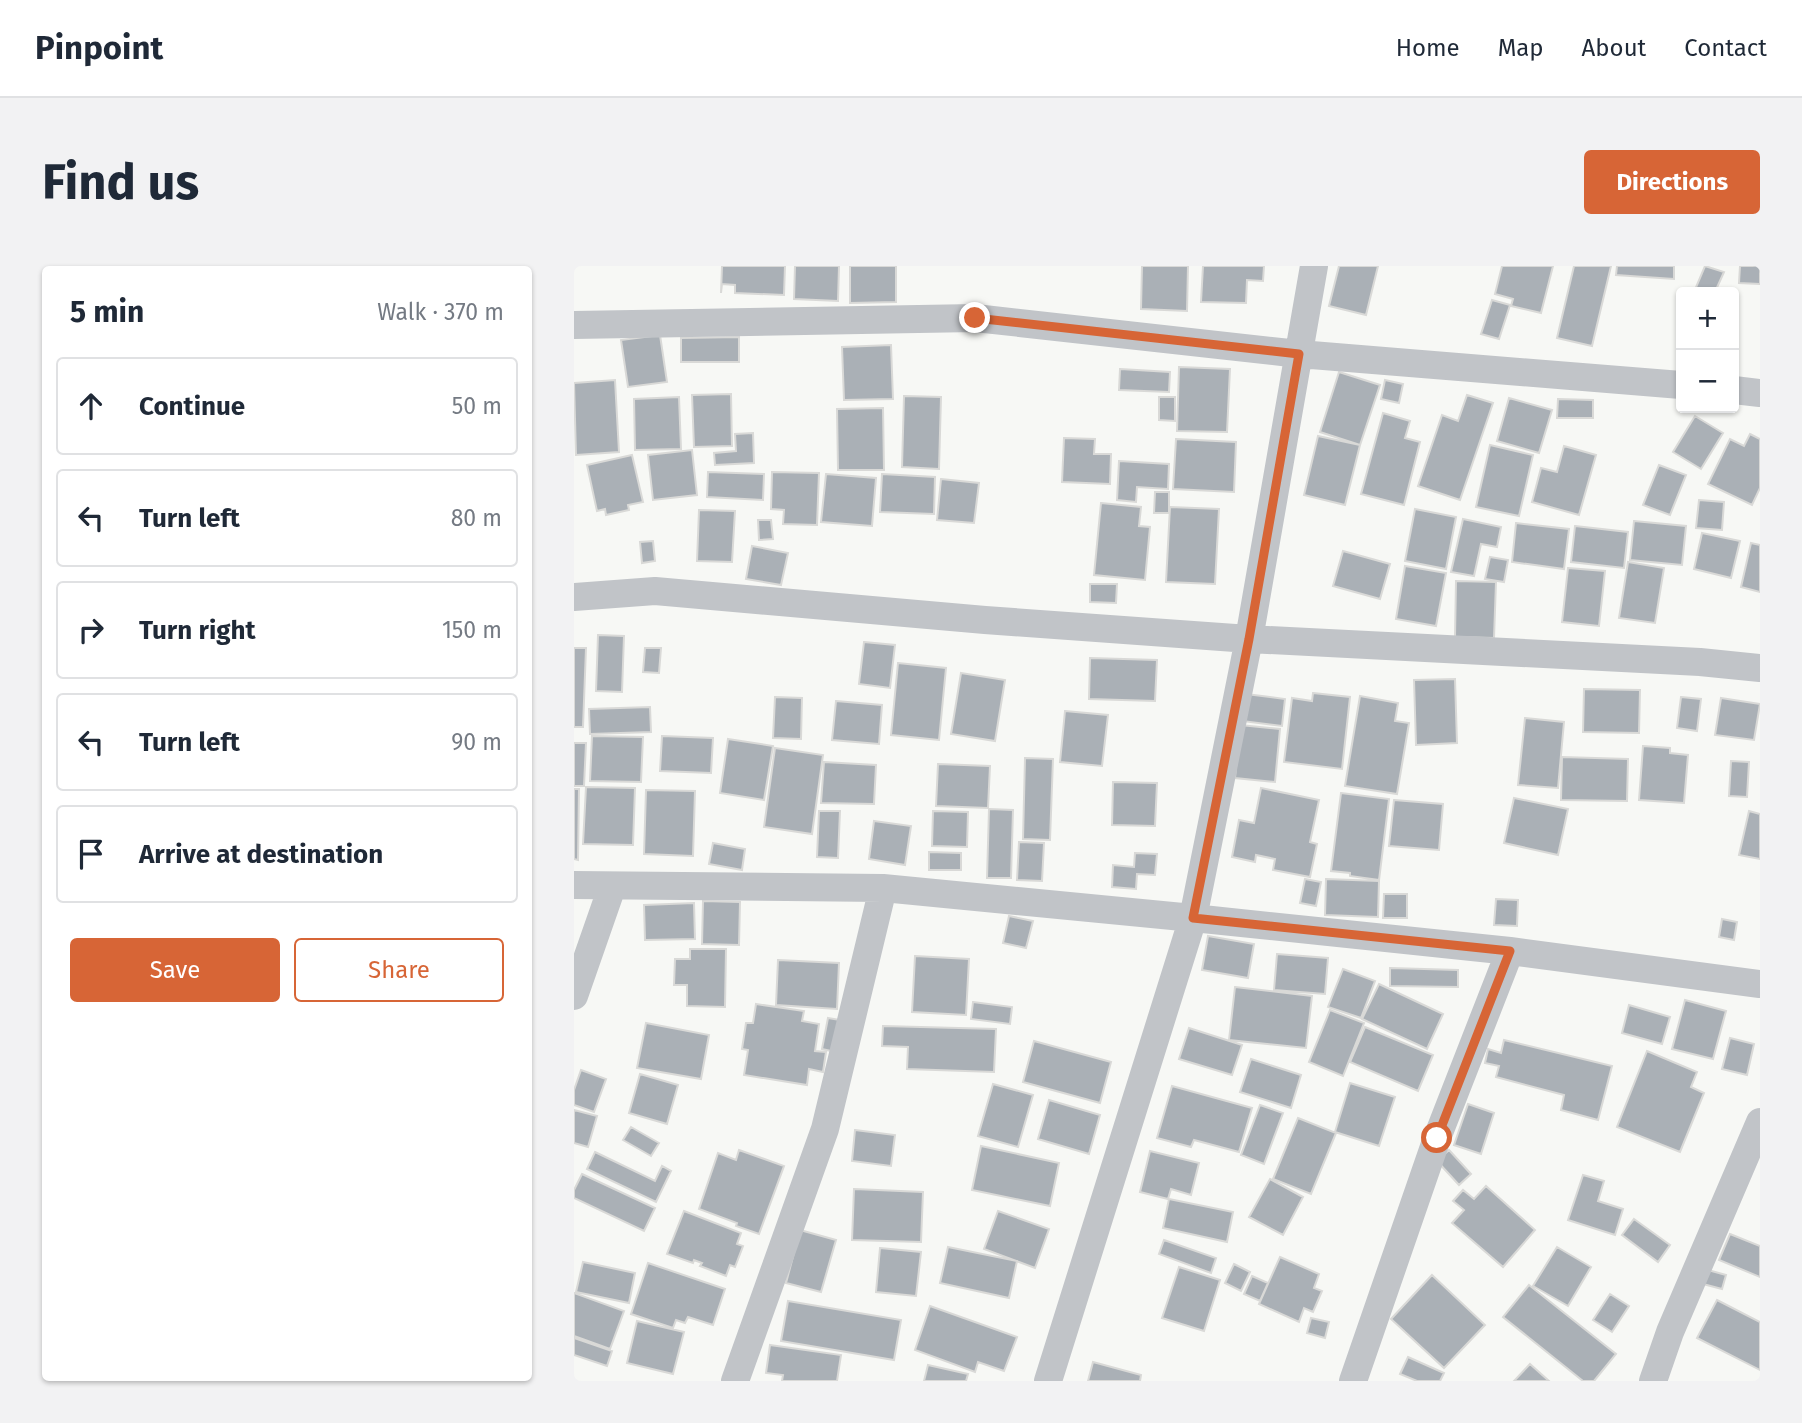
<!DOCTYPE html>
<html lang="en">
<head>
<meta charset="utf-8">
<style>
  body { margin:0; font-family:"Fira Sans",sans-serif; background:#f2f2f3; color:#1f2937 }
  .controls { position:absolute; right:21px; top:21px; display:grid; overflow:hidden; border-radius:7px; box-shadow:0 2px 5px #0004 }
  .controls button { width:63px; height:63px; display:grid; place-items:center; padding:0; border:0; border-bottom:2px solid #e0e1e3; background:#fff; color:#1f2937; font:35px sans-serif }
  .stop { position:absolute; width:21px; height:21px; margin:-16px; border:5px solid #d76536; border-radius:50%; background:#fff }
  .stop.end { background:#d76536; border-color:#fff; box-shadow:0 2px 7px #0008 }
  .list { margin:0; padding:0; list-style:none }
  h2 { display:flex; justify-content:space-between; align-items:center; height:91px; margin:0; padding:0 28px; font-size:30px }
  h2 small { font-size:23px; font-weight:400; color:#747a83 }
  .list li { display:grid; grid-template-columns:46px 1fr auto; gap:21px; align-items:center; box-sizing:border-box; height:98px; margin:0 14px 14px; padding:0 14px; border:2px solid #e0e1e3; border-radius:7px }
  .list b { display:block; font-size:26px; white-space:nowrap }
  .list em { font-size:23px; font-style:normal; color:#747a83 }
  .actions { display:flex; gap:14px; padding:21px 28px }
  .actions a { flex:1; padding:16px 0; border:2px solid #d76536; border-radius:7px; text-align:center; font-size:24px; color:#d76536 }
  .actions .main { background:#d76536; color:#fff }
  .icon { flex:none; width:38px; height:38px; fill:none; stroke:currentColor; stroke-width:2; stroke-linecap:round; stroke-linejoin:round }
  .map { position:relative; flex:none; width:1186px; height:1115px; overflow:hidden; border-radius:7px }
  header { display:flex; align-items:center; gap:42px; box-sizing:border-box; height:98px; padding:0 35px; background:#fff; border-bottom:2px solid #e0e1e3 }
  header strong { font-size:33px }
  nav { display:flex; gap:38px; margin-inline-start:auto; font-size:24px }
  .intro { display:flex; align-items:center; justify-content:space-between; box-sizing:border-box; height:168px; padding:0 42px }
  h1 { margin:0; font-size:49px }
  .button { padding:18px 32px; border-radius:7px; background:#d76536; color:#fff; font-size:24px; font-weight:700 }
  main { display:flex; gap:42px; padding:0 42px }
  aside { flex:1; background:#fff; border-radius:7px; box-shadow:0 2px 5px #0004 }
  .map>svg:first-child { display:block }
  .building { fill:#aab0b6; stroke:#d9d9d7; stroke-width:2 }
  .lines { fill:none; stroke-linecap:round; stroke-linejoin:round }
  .minor { stroke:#c1c4c8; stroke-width:28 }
  .route { stroke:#d76536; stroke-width:9 }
</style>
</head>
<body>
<header>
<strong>Pinpoint</strong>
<nav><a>Home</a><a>Map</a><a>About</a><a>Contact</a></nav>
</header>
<div class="intro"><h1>Find us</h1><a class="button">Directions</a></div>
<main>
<aside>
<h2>5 min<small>Walk · 370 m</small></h2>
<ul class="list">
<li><svg class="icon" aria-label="ahead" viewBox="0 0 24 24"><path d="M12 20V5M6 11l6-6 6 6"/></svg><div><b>Continue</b></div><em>50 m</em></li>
<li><svg class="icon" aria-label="left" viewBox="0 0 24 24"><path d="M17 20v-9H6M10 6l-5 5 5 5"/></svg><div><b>Turn left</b></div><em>80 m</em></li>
<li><svg class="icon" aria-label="right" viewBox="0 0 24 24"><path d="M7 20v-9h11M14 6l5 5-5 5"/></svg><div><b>Turn right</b></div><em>150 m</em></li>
<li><svg class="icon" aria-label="left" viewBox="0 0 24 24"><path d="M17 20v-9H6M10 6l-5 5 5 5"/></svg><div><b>Turn left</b></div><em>90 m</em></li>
<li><svg class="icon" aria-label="arrive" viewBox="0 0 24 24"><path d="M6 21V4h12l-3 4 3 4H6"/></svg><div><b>Arrive at destination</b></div></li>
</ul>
<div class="actions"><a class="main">Save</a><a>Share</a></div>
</aside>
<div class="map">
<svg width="1186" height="1115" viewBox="0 0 1186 1115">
  <rect width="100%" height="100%" fill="#f7f8f5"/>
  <!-- building -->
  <path class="building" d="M 148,0 L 211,0 L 210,29 L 161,27 L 161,19 L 148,18 L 147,27 Z
    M 221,0 L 265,0 L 264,35 L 220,33 Z
    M 276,0 L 322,0 L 322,36 L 276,37 Z
    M 568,0 L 614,0 L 613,45 L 567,43 Z
    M 629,0 L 690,0 L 689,15 L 673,14 L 672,37 L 627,36 Z
    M 765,0 L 804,0 L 792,49 L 755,40 Z
    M 928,0 L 979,0 L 967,47 L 937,40 L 939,33 L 921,28 Z
    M 1000,0 L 1037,0 L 1018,80 L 983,72 Z
    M 1043,0 L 1100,0 L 1100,13 L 1042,9 Z
    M 1131,0 L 1150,6 L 1141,26 L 1120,26 Z
    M 1166,0 L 1186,0 L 1186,18 L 1165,17 Z
    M 918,34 L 936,39 L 925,73 L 907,68 Z
    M 86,69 L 93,116 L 54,121 L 47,74 Z
    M 165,71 L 165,96 L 107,96 L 107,72 Z
    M 317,79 L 319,133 L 270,134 L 268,81 Z
    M 605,101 L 656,103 L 653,166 L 603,165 Z
    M 546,103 L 596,106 L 595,126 L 545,124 Z
    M 765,106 L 806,119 L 786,179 L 746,166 Z
    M 41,114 L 45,186 L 2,189 L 0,117 Z
    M 811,114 L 829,118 L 825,137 L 807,133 Z
    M 157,128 L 158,180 L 120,181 L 118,129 Z
    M 893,129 L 919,137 L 886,234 L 844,220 L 868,149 L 884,155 Z
    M 330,130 L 367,131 L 365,203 L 328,201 Z
    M 105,131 L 107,183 L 61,184 L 60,133 Z
    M 585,131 L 601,131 L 601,155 L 585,154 Z
    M 935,132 L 978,144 L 965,187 L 923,175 Z
    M 984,133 L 1019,134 L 1019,152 L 983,152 Z
    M 309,142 L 310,204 L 264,204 L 263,143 Z
    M 809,147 L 836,155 L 831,172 L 846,176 L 830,239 L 787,228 Z
    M 1121,150 L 1149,167 L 1127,203 L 1099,186 Z
    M 179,167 L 180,197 L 141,199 L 140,187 L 162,185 L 161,168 Z
    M 1176,168 L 1186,173 L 1186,222 L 1178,239 L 1134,218 L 1156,173 L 1170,180 Z
    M 744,170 L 786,179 L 771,239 L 730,229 Z
    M 490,172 L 521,173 L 520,188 L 537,188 L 536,218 L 488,216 Z
    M 602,173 L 662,176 L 660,226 L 599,223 Z
    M 916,179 L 959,189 L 945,250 L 902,241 Z
    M 990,180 L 1022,189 L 1005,249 L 958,236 L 967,202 L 983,206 Z
    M 118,184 L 123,229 L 79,234 L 74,189 Z
    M 58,189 L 69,236 L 54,239 L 55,244 L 32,249 L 31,243 L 23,245 L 13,199 Z
    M 545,195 L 595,198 L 594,223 L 563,221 L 562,236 L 543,234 Z
    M 1085,199 L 1112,209 L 1096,249 L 1069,239 Z
    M 134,206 L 190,208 L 189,234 L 133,231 Z
    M 198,206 L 245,207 L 243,259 L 209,258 L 210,244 L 197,243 Z
    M 252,208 L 302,212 L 298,260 L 247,256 Z
    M 308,208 L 361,211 L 360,248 L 306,246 Z
    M 367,213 L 405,217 L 400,257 L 363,254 Z
    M 581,226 L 595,226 L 595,247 L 580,247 Z
    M 1125,234 L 1150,236 L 1148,264 L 1122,262 Z
    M 527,237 L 567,241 L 565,260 L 576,261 L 571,314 L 520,309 Z
    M 596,241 L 645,243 L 641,318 L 592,316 Z
    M 841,243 L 882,251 L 872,303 L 831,295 Z
    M 125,244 L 161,245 L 158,296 L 123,295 Z
    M 889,253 L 927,261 L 923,281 L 907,278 L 900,310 L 877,306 Z
    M 184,254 L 197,254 L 199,273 L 185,274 Z
    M 1060,255 L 1112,260 L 1108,299 L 1056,294 Z
    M 942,257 L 995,263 L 990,303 L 938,296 Z
    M 1001,260 L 1054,266 L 1050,302 L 997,296 Z
    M 1128,267 L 1166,275 L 1157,312 L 1120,303 Z
    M 79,275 L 81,295 L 68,297 L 66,276 Z
    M 1177,277 L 1186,279 L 1186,326 L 1167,321 Z
    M 178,280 L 214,287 L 207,319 L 172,313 Z
    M 769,285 L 816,298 L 806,333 L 759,320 Z
    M 916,291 L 934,294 L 930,316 L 911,313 Z
    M 1054,296 L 1090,302 L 1081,357 L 1045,352 Z
    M 831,300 L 872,307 L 862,360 L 822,353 Z
    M 994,302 L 1031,305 L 1025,360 L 988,356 Z
    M 882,315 L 922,316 L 920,372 L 881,371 Z
    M 516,318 L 543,318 L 542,337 L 516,336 Z
    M 24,369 L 50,370 L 48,426 L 22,425 Z
    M 290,376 L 321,379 L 316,422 L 285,418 Z
    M 0,382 L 12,382 L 9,461 L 0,461 Z
    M 71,382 L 87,382 L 85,407 L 69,406 Z
    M 516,392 L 583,394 L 581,435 L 515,433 Z
    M 324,397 L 372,402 L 365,474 L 317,469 Z
    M 387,407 L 431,414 L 421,475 L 377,468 Z
    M 881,413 L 883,477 L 842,479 L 840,414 Z
    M 1010,423 L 1066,424 L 1065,467 L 1009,466 Z
    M 739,427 L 776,431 L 768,503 L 710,496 L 718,432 L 738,435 Z
    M 672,428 L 711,433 L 708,460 L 668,455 Z
    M 786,430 L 824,437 L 821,455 L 835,457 L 823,528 L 771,520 Z
    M 201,431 L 228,432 L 227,473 L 199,472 Z
    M 1107,431 L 1127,433 L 1123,465 L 1103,462 Z
    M 1147,432 L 1186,438 L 1180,474 L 1141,469 Z
    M 262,435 L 308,439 L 305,478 L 258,474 Z
    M 76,441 L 77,466 L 16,468 L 15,443 Z
    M 491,445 L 534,449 L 528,500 L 486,496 Z
    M 951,452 L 990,456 L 984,522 L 944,519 Z
    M 666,459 L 706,463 L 701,516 L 661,512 Z
    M 18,470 L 69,471 L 67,516 L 16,515 Z
    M 88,470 L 139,472 L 137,507 L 86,505 Z
    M 154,473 L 199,480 L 190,534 L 146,527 Z
    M 0,477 L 12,477 L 10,520 L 0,520 Z
    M 1069,480 L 1096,482 L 1096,487 L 1114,489 L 1110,537 L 1065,534 Z
    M 201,482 L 249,489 L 238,568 L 190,561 Z
    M 988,491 L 1054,493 L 1053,535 L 987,534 Z
    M 451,492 L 479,493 L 476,574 L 449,573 Z
    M 1157,495 L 1175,496 L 1173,531 L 1155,530 Z
    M 250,496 L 302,499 L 300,538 L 247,537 Z
    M 364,498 L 416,500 L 414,542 L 362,540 Z
    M 539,516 L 583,517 L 581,560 L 538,559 Z
    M 12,521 L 61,522 L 59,579 L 9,578 Z
    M 687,522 L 745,534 L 736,576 L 743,578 L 736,611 L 699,604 L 701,593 L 682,589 L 681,596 L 658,591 L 665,554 L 680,557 Z
    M 0,523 L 5,523 L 4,594 L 0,593 Z
    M 72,524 L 121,525 L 119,590 L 70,588 Z
    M 767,527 L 815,533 L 805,614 L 776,610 L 776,607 L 757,605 Z
    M 940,532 L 994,543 L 984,589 L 930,577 Z
    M 820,534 L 869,538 L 865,584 L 815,580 Z
    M 415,543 L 439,544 L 437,612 L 413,612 Z
    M 245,545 L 266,545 L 264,592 L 243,591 Z
    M 359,545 L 394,546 L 393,581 L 358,580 Z
    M 1175,545 L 1186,548 L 1186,593 L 1165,589 Z
    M 300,555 L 337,560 L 331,599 L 295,593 Z
    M 445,576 L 470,577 L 468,615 L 443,614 Z
    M 139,577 L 171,583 L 168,604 L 135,598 Z
    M 355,586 L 387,587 L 387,604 L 355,604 Z
    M 561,587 L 583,588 L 581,609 L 563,608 L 562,623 L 538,621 L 539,599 L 560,601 Z
    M 731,613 L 747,616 L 742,640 L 726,637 Z
    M 752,613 L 805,615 L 804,651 L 751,649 Z
    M 810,628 L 833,628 L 833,652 L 809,652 Z
    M 922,633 L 944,634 L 943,660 L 920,659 Z
    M 129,635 L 166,636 L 165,679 L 128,678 Z
    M 120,637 L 121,673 L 71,674 L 70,639 Z
    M 435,650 L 459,655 L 452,682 L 429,677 Z
    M 1148,653 L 1163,656 L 1160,674 L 1145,671 Z
    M 634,670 L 680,678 L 674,712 L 628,704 Z
    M 116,683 L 152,683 L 151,741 L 113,740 L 113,719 L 100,719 L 101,693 L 116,693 Z
    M 703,688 L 754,692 L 751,728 L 700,724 Z
    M 341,690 L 395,693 L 392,749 L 338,746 Z
    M 204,694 L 265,697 L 263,743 L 202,739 Z
    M 816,702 L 884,704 L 884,721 L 816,720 Z
    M 769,703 L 801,715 L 787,752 L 754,741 Z
    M 805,718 L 869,748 L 853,783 L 788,753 Z
    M 661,721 L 738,730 L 732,782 L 655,774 Z
    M 1111,734 L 1152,745 L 1139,793 L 1098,783 Z
    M 399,736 L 438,741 L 436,758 L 397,753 Z
    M 182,738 L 230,745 L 228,755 L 245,758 L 241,785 L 252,786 L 249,806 L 235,803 L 233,819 L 170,809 L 174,784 L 168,783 L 172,757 L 179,757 Z
    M 1055,739 L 1096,751 L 1088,778 L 1048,767 Z
    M 756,744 L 790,757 L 769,810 L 735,796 Z
    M 254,752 L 272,755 L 266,787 L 248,783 Z
    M 72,757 L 135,769 L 127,813 L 63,802 Z
    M 309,760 L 422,763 L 420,806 L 333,803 L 334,781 L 308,780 Z
    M 791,761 L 859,789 L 844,825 L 776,796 Z
    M 615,762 L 668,779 L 658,809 L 605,793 Z
    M 1156,772 L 1180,778 L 1173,809 L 1148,803 Z
    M 930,774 L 1038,800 L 1024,854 L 987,844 L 990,829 L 922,811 L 925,800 L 911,797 L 914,783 L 927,787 Z
    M 460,775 L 537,796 L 526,837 L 449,816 Z
    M 1073,785 L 1123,806 L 1117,821 L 1130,827 L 1106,886 L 1043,861 Z
    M 677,793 L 727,809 L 717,842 L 666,826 Z
    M 7,804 L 32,813 L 20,846 L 0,839 L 0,824 Z
    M 66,808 L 104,819 L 93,858 L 55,847 Z
    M 776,817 L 821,831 L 805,880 L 761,866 Z
    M 419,818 L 459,829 L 444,881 L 404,870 Z
    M 598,820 L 678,842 L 665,886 L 620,874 L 617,881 L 583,872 Z
    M 475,834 L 526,849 L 515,888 L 464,873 Z
    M 894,838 L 920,847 L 907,888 L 880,879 Z
    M 686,839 L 709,847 L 690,898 L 667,889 Z
    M 0,844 L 23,850 L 14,881 L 0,877 Z
    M 724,852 L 762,867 L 737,928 L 699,913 Z
    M 57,861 L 85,877 L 77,890 L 49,874 Z
    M 281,864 L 321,869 L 317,900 L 278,895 Z
    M 407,880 L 485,897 L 476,940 L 398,924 Z
    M 165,884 L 210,900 L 185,968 L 162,960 L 163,957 L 125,943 L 144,887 L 162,894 Z
    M 875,884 L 897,908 L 885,919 L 863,895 Z
    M 576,885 L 625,897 L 617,929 L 597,923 L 594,933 L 566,926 Z
    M 21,886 L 81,915 L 88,900 L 97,905 L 82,936 L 13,903 Z
    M 8,908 L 81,942 L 70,965 L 0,932 L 0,924 Z
    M 1009,909 L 1030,915 L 1024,935 L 1049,943 L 1041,969 L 994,954 Z
    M 696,913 L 729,931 L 709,969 L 675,951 Z
    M 912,920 L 961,964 L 929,1001 L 878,957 L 890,944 L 879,935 L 889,924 L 900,933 Z
    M 280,923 L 349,926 L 347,976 L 278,974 Z
    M 595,933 L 659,946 L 653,976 L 589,962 Z
    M 110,945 L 167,967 L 163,978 L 169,980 L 161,1001 L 156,999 L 152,1010 L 126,1000 L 128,997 L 120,994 L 119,997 L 93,988 Z
    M 424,945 L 475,963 L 461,1002 L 410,983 Z
    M 1060,953 L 1096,979 L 1084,996 L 1048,969 Z
    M 226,964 L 262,974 L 247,1026 L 212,1017 Z
    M 1156,968 L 1186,980 L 1186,1011 L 1145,994 Z
    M 590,974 L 642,992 L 637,1007 L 585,988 Z
    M 374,981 L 443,995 L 435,1032 L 366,1017 Z
    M 983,981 L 1017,1001 L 994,1040 L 959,1020 Z
    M 306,982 L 347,986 L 342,1030 L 302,1026 Z
    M 706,991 L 745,1008 L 740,1022 L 748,1025 L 739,1046 L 730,1042 L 725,1056 L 685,1038 Z
    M 9,996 L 61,1007 L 55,1037 L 2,1026 Z
    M 74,997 L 151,1023 L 139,1059 L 114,1051 L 111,1057 L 102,1054 L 99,1062 L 57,1048 Z
    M 660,998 L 676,1006 L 667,1025 L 651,1017 Z
    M 605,1001 L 646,1014 L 630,1065 L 588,1052 Z
    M 1134,1004 L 1152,1009 L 1148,1023 L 1129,1018 Z
    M 858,1009 L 911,1059 L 870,1102 L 817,1053 Z
    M 678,1010 L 694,1017 L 686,1035 L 670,1028 Z
    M 955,1019 L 1042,1088 L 1020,1115 L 1009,1115 L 929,1051 Z
    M 0,1027 L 50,1045 L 36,1083 L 0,1070 Z
    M 1036,1028 L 1055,1040 L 1038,1066 L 1019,1054 Z
    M 1143,1034 L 1186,1056 L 1186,1104 L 1123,1072 Z
    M 214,1035 L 327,1054 L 320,1094 L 207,1075 Z
    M 356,1040 L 443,1071 L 430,1105 L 404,1096 L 401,1106 L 341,1084 Z
    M 737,1052 L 755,1056 L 751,1072 L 733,1067 Z
    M 63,1055 L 110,1066 L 99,1108 L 53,1097 Z
    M 0,1072 L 38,1085 L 33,1100 L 0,1089 Z
    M 196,1079 L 267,1089 L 263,1115 L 208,1115 L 209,1109 L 192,1107 Z
    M 834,1091 L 870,1107 L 866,1115 L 843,1115 L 826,1108 Z
    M 519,1096 L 567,1109 L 566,1115 L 514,1115 Z
    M 956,1098 L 975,1115 L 940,1115 Z
    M 354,1099 L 394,1108 L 392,1115 L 350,1115 Z"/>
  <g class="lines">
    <!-- minor -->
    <path class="minor" d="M 0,59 L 401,52 L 725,88 L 1107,119
      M 1160,124 L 1186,127
      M 0,331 L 81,325 L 411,354 L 675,373 L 1126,396 L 1186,402
      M 0,619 L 309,622 L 619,652 L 936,685 L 1186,718
      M 0,730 L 38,621
      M 161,1115 L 251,863 L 309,622
      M 474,1115 L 619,652 L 675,373 L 740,0
      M 779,1115 L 863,872 L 936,685
      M 1079,1115 L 1096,1066 L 1186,856"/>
  </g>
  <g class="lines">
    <!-- route -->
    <path class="route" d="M 401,52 L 725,88 L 675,373 L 619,652 L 936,685 L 863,872"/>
  </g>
</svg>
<div class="controls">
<button>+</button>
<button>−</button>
</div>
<div class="stop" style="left:863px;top:872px"></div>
<div class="stop end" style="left:401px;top:52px"></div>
</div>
</main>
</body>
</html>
